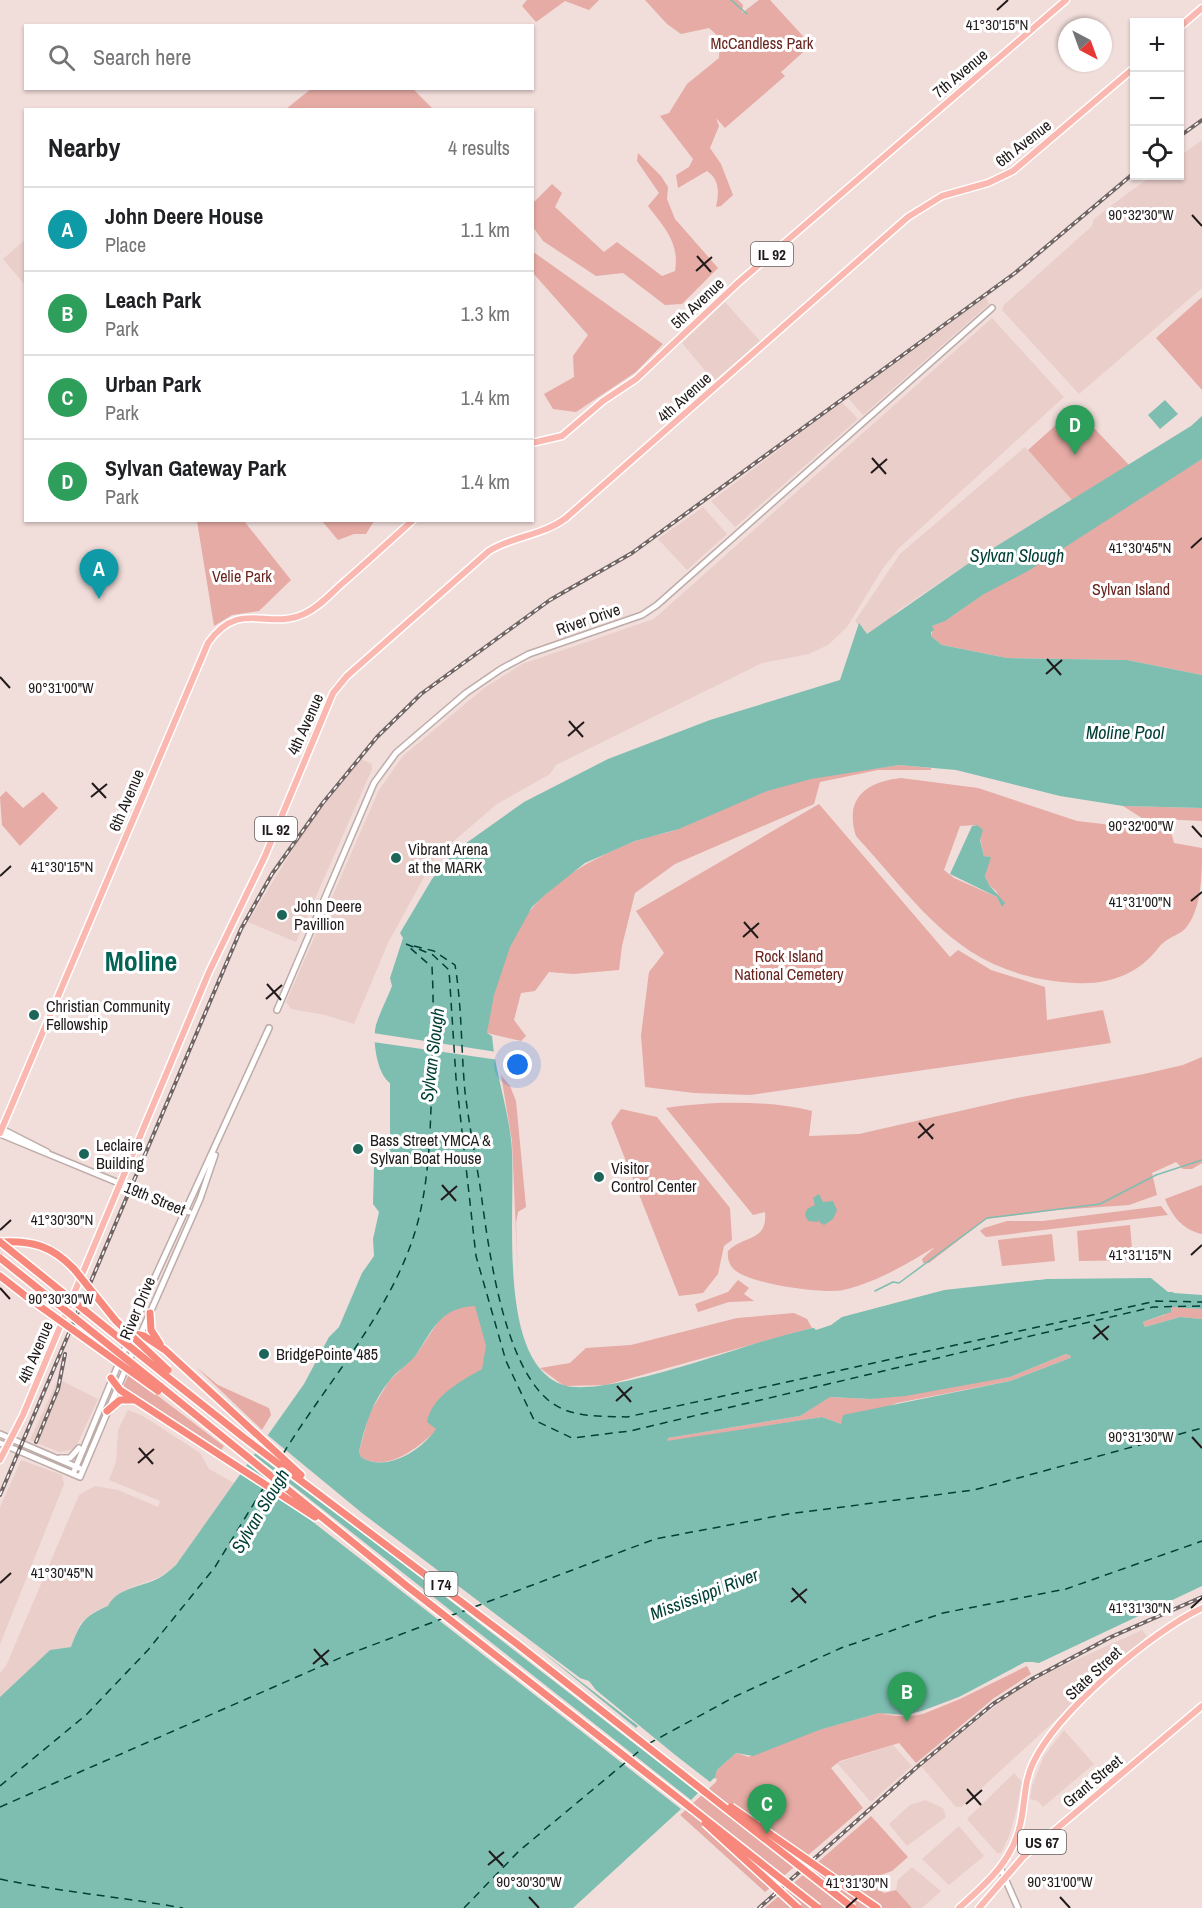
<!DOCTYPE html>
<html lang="en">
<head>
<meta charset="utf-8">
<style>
  body { margin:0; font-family:"Archivo Narrow",sans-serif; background:#f6f6f6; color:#202124 }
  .controls { position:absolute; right:18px; top:18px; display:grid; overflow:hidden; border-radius:0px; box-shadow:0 2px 4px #0004 }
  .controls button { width:54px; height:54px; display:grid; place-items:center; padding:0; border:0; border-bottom:2px solid #e0e0e0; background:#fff; color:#202124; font:30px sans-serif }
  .compass { position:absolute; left:1058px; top:18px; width:54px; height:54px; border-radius:50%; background:#fff; box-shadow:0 2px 4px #0004; rotate:139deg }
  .you { position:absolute; left:518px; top:1065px; width:21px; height:21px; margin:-15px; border:4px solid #fff; border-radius:50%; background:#1a73e8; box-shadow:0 0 0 9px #1a73e833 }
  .badge { display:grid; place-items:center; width:39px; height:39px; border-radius:50%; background:#1a73e8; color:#fff; font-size:20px; font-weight:700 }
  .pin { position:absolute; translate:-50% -50px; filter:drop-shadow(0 2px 3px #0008) }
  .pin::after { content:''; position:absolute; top:32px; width:21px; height:18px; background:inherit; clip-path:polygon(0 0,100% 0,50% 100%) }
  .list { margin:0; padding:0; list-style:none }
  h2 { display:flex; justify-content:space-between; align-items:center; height:78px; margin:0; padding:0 24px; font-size:26px }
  h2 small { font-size:20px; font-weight:400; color:#757577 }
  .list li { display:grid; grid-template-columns:39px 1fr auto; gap:18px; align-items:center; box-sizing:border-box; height:84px; padding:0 24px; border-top:2px solid #e0e0e0 }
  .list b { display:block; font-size:22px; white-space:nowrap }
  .list p { margin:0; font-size:20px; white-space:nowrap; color:#757577 }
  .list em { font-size:20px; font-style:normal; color:#757577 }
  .icon { flex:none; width:33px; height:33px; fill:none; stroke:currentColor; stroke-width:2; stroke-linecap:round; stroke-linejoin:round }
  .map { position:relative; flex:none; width:1202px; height:1908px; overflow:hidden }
  .search { position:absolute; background:#fff; box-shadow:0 2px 4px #0004; left:24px; top:24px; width:510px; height:66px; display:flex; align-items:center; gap:15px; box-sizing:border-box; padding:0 21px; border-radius:0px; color:#757577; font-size:22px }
  .panel { position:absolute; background:#fff; box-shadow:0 2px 4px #0004; left:24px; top:108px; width:510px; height:414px; border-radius:0px }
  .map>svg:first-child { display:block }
  .built { fill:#eaceca }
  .green { fill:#e5aba4; fill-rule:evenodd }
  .water { fill:#7dbeb1; fill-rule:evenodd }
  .pier { fill:#f1ddda; fill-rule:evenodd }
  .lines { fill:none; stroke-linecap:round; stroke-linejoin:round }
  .stream { stroke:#7dbeb1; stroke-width:1.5 }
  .ferry { stroke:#024037; stroke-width:1.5; stroke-dasharray:8 6; stroke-linecap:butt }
  .secondary-casing { stroke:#beaca9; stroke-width:8 }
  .primary-casing { stroke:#fff; stroke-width:9 }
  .motorway-casing { stroke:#fff; stroke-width:10 }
  .secondary { stroke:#fff; stroke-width:5 }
  .primary { stroke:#fbb8b0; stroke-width:6 }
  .motorway { stroke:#f8887c; stroke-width:7 }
  .rail-casing { stroke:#716564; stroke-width:4 }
  .rail { stroke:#fff; stroke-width:1.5; stroke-dasharray:4.5; stroke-linecap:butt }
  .motorway-bridge-casing { stroke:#fff; stroke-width:10; stroke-linecap:butt }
  .motorway-bridge { stroke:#f8887c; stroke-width:7 }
  .ticks { fill:none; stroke:#211a1a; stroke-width:2 }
  .poi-dot { fill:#1d6559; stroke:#fff; stroke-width:2 }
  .labels { text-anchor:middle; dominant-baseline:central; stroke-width:6; stroke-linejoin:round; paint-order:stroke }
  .shield { fill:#fff; stroke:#645f5f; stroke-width:1.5 }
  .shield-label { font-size:15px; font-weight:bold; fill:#211a1a }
  .park-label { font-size:16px; fill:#69241f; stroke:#fff }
  .street-label { font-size:16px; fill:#211a1a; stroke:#fff }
  .poi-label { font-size:16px; fill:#211a1a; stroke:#fff; text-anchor:start }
  .water-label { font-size:18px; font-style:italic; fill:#024037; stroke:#fff }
  .town-label { font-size:28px; font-weight:bold; fill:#056356; stroke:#fff }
  .ticks-label { font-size:15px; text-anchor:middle; fill:#211a1a; stroke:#fff; stroke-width:6; stroke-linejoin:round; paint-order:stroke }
</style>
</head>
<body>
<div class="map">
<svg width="1202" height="1908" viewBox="0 0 1202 1908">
  <rect width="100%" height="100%" fill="#f1ddda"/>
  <!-- built -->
  <path class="built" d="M 1202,140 L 1202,288 L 1079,394 L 1002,310 L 1004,305 L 1092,226 L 1094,219 L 1128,193 L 1152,176 L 1180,176 L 1180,156 Z
    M 25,240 L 25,285 L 3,259 Z
    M 986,297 L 989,304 L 863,415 L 848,398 Z
    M 725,302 L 760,341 L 716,379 L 712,379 L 682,343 Z
    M 992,318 L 1064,397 L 899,548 L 883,568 L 847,627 L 828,645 L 809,654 L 762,663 L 556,765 L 550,774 L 497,804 L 435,857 L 388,943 L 354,1024 L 325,1015 L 291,1009 L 286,1002 L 379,790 L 403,756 L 483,689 L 522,664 L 654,619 Z
    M 842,402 L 858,419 L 735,527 L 711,501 Z
    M 1025,447 L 1072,500 L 969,563 L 896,612 L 894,615 L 898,645 L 866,634 L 855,621 L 900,554 Z
    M 703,507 L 727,534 L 687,570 L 658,539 Z
    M 361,759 L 372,764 L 372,769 L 296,942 L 248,922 L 304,831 Z
    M 58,1379 L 98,1399 L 75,1449 L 59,1452 L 30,1440 Z
    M 128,1410 L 143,1416 L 200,1453 L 209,1469 L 234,1483 L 176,1565 L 160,1577 L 130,1588 L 108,1606 L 92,1613 L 80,1624 L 71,1647 L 50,1650 L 0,1697 L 0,1673 L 6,1666 L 79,1495 L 95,1486 L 118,1490 L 158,1507 L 160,1501 L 109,1480 L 116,1462 L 118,1430 Z
    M 21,1460 L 62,1475 L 64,1484 L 0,1644 L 0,1507 Z
    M 1142,1630 L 1147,1636 L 961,1807 L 956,1807 L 921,1766 L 1009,1695 L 1052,1671 Z
    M 1064,1730 L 1094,1764 L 1043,1807 L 1038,1801 L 1030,1799 L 1032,1786 L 1044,1756 Z
    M 893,1745 L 912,1766 L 871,1802 L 837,1763 Z
    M 1014,1773 L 1022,1782 L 1016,1812 L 1009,1836 L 1001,1853 L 997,1853 L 967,1819 Z
    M 925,1800 L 943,1808 L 946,1817 L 907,1846 L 889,1824 L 910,1805 Z
    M 959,1826 L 984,1856 L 949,1885 L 922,1859 Z
    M 912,1867 L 941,1891 L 922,1908 L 912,1908 L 896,1890 L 898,1880 Z"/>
  <!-- green -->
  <path class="green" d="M 527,0 L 599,0 L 589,10 L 565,1 L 536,22 L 522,6 Z
    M 645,0 L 738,0 L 743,5 L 742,13 L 759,0 L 770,0 L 811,45 L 781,72 L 785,76 L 725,128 L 716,118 L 719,126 L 710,148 L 721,164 L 733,195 L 721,206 L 716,207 C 719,193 720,180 707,171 L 678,188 L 676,175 L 689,167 L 693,159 L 660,116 L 669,113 L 687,84 L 719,58 L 720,38 L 709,28 L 681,34 L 667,24 Z
    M 311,89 L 413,89 L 433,109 L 286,109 Z
    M 638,153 L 661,176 L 668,187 L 667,199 L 675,219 L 718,268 L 682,304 L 665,305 L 623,273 L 596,276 L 543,241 L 533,227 L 533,203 L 552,184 L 562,193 L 555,207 L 604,252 L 617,242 L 662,276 L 675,271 C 680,243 664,227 648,206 L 659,193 L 637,161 Z
    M 532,251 L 663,344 L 636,372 L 576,412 L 553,409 L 544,394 L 574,377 L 573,356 L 588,335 L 533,273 Z
    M 1202,297 L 1202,390 L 1156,338 Z
    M 1075,408 L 1129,465 L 1072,500 L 1028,450 Z
    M 1202,459 L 1202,675 L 1127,660 L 1007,658 L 942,645 L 932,637 L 932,626 C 953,619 968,603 987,592 C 1062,552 1129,503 1202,459 Z
    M 197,521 L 244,521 L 291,580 L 259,611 L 232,615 L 214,626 Z
    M 322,521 L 374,521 L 366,534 L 354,534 L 338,540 Z
    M 899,765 L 931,768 L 931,770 L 878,770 L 820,782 L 814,804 L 675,864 L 635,893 L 622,946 L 619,970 L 573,974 L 549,972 L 535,991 L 521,993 L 514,1020 L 526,1036 L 521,1041 L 487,1033 C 491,995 508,935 534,906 C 560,876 596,857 633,842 C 648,836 666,834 681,828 C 709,816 736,802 765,791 C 808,776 855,771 899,765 Z
    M 901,778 L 978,788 L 1077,821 L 1171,832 L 1174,843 L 1202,848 C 1202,875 1202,909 1185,929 C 1177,936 1166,938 1159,947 C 1139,974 1109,985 1076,983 C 963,977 926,913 856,836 C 844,798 866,782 901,778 ZM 977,825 L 984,856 L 990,857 L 985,876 L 989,885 L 996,891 L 1002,906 L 997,897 L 954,878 L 944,870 L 960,826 Z
    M 6,791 L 23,808 L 43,792 L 58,808 L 20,846 L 2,825 L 0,797 Z
    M 819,804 L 950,957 L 958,950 L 991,970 L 1045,987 L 1047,1020 L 1103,1010 L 1111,1043 L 750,1095 L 694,1093 L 645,1087 L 641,1035 L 649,972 L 664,953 L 636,911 Z
    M 1123,806 L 1202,808 L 1202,821 L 1142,818 Z
    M 1202,1057 L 1202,1163 L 1192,1169 L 1183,1169 L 1176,1162 L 1152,1173 L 1157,1195 L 1129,1205 L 1057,1210 L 986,1219 L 929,1263 L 923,1263 L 922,1259 L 935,1247 C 907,1264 875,1283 843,1290 C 822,1294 753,1284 736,1271 C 730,1267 727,1259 728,1251 C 744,1235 768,1242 765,1212 L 753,1215 L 666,1108 C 710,1101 769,1100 812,1111 L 809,1136 L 859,1134 L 1017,1098 L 1144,1074 L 1183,1065 Z
    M 501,1075 L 510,1086 L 516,1101 L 526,1207 L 518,1212 L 516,1223 L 518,1279 L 512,1141 Z
    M 621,1109 L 657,1117 L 730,1208 L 732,1240 L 724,1246 L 718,1274 L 703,1293 L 679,1296 L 611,1123 Z
    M 1202,1185 L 1202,1234 C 1183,1230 1172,1216 1165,1199 Z
    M 1161,1206 L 1168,1215 L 986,1237 L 980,1231 L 984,1228 L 1007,1221 L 1043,1221 Z
    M 1130,1225 L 1133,1260 L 1079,1261 L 1077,1231 Z
    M 1052,1234 L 1055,1261 L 1002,1266 L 998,1240 Z
    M 738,1280 L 749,1288 L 744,1294 L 754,1301 L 729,1302 L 698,1312 L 695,1304 L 728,1292 Z
    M 477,1301 L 496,1364 C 468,1394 405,1485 361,1457 L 359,1452 L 369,1414 L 389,1381 L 416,1355 L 446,1310 Z
    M 1171,1307 L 1202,1309 L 1202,1319 L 1180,1317 L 1145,1327 L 1143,1322 L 1164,1315 Z
    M 794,1313 L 807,1319 L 812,1328 L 606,1385 L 564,1386 L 540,1368 L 570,1363 L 586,1348 L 631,1345 L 737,1318 Z
    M 1066,1354 L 1071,1356 L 1070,1358 L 1010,1381 L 897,1403 L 841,1424 L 822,1417 L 666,1442 L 668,1438 L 800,1416 L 829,1397 L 870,1399 L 1010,1377 Z
    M 196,1367 L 218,1385 L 269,1408 L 271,1415 L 262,1430 Z
    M 129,1374 L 224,1446 L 221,1450 L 125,1389 L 123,1387 Z
    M 1025,1662 L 1031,1674 L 994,1698 L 916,1763 L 899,1743 L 840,1761 L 831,1768 L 863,1808 L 765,1892 L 678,1813 L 713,1780 L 717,1770 L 736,1753 L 749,1757 L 761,1746 L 879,1713 L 906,1715 L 922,1711 Z
    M 871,1816 L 908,1857 L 892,1871 L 881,1875 L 876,1882 L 878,1889 L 884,1893 L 896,1890 L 912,1908 L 765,1908 Z"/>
  <!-- water -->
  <path class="water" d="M 1165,400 L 1178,414 L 1160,429 L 1148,415 Z
    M 1202,416 L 1202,459 L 1028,571 L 984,594 L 945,621 L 932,626 L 934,630 L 931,632 L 932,637 L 942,645 L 1007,658 L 1127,660 L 1202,675 L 1202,808 L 1123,806 L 1060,796 L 956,770 L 899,765 L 811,779 L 767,791 L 679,829 L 635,841 L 585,863 L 546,894 L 532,907 L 510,947 L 494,995 L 487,1033 L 492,1036 C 495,1071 507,1105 511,1139 C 518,1198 493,1361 563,1385 C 601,1398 728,1351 771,1339 C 791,1333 812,1328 833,1323 L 836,1318 L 955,1287 L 1092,1275 L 1151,1278 L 1174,1293 L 1202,1295 L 1202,1309 L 1171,1307 L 1171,1312 L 1143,1322 L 1145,1327 L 1180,1317 L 1202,1319 L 1202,1586 L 1039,1663 L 1031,1662 L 959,1697 L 922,1711 L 906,1715 L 879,1713 L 819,1730 L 753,1756 L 736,1753 L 717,1770 L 714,1780 L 574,1908 L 0,1908 L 0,1697 L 50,1650 L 71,1647 C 80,1623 84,1616 108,1606 C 117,1588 141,1587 157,1579 C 164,1576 170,1570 176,1565 L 304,1384 L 329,1337 L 339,1327 L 362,1273 L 374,1256 L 373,1239 L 379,1212 L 373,1204 L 374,1168 L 390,1140 L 390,1083 C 377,1074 372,1040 376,1025 C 380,1012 387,999 392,986 L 390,978 L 403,938 L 400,933 L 432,879 L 455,851 L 524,802 L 608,759 L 710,720 L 840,680 L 859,623 L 867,634 L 969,563 L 1191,426 ZM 475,1306 L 486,1346 L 482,1369 C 461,1381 432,1396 427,1422 L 436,1429 C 421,1451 386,1473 361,1457 L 359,1452 C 365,1425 372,1402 390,1380 C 397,1371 409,1364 416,1355 C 434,1328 440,1308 475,1306 ZM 1066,1354 L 1071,1356 L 1070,1358 L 1010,1381 L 843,1415 L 841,1424 L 822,1417 L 667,1441 L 668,1438 L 800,1416 L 830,1397 L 870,1399 L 905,1396 L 1010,1377 Z
    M 977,825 L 983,830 L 980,840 L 984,856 L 991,857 L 985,876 L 989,885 L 1005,903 L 1002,907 L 997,897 L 950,874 L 972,826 Z
    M 819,1194 L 823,1202 L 833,1201 L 837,1210 L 833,1219 L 824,1225 L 819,1222 L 818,1218 L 818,1222 L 808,1221 L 805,1215 L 807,1209 L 815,1205 L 813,1198 Z"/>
  <!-- pier -->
  <path class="pier" d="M 373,1033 L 497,1052 L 499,1060 L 373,1042 Z
    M 1083,1273 L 1151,1275 L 1175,1292 L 1168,1292 L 1151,1278 L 1046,1279 L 944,1290 L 842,1317 L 831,1325 L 816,1330 L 811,1325 L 829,1322 L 838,1314 L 953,1284 Z
    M 265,1433 L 362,1513 L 580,1678 L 589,1681 L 596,1690 L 674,1754 L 710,1782 L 714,1778 L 717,1779 L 716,1782 L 579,1908 L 573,1908 L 681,1809 L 295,1508 L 239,1469 L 243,1464 L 265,1478 L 245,1462 L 251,1453 L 691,1800 L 698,1793 L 390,1554 L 252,1451 ZM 525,1638 L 531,1643 L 638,1726 L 636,1728 Z
    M 1025,1662 L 1035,1662 L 960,1699 L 923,1714 L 907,1717 L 881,1714 L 906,1715 L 922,1711 L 959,1697 Z"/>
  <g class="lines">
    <!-- stream -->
    <path class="stream" d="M 731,0 L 747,14
      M 875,1291 L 893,1282 L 899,1283 L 987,1218 L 1100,1204 L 1156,1175 L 1202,1160"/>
    <!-- ferry -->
    <path class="ferry" d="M 406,944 L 433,955 L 449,970 L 456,1078 L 476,1256 L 506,1361 L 534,1420 L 572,1438 L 630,1431 L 1153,1307 L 1202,1306
      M 414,946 L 434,951 L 455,965 C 462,1007 461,1049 465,1092 C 469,1124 475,1155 480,1186 C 488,1243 502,1367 552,1403 C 573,1418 602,1416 627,1417 L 1156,1301 L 1202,1302
      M 283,1454 C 324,1387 379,1326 408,1252 C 430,1197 430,1135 432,1077 C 433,1040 434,1003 432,967 L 409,947
      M 474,1607 L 655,1539 L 788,1514 L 974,1490 L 1202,1428
      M 449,1616 L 467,1610
      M 648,1744 L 736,1696 L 841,1648 L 943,1613 L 1066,1589 L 1202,1541
      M 632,1757 L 644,1747
      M 0,1786 L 86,1715 L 148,1650 L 215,1567 L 264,1487
      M 0,1807 L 349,1654 L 444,1618
      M 0,1879 C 60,1892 122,1897 183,1908
      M 464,1908 L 519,1851 L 626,1762"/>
    <defs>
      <path id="secondary" d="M 277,1010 L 374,783 L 396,753 L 466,693 L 501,669 L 529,654 L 642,615 L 657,605 L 992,308
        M 0,1128 L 47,1152
        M 0,1134 L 189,1212
        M 139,1338 L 200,1199 L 215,1155
        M 0,1434 L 79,1468
        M 0,1443 L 80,1477 L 134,1349
        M 60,1458 L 70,1458 L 79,1448
        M 73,1474 L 150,1288 L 269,1028
        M 1000,1867 L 1018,1908"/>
      <path id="primary" d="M 1180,27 L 1202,8
        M 532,443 L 562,436 L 603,401 L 636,379 L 739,282 L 1066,0
        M 0,1133 L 208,643 C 240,598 267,631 304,614 C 320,607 331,593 344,582 C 367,562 390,541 413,520
        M 0,1460 L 23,1415 L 209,972 L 265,856 L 333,693 L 347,676 L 489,551 C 513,536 542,536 566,518 L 908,217 L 942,196 L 988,183 L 1013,171 L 1134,68
        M 959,1908 C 987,1883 1014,1860 1021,1821 C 1025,1802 1024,1782 1033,1763 C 1057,1712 1151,1632 1202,1608
        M 979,1908 L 1023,1857 L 1202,1706"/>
      <path id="motorway" d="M 0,1242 C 32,1240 52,1246 74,1269
        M 0,1276 L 27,1297
        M 150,1313 L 151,1330 L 160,1344
        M 131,1333 L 144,1336 L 165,1350 L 301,1475
        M 165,1375 L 243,1437 L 517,1644 L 705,1792
        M 111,1378 L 120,1390 L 315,1517
        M 160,1386 L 408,1587 L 691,1808
        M 107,1411 L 120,1400 L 133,1400
        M 858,1895 L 877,1908"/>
    </defs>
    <!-- secondary casing -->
    <use href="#secondary" class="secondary-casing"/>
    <!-- primary casing -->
    <use href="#primary" class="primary-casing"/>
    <!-- motorway casing -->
    <use href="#motorway" class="motorway-casing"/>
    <!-- secondary -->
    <use href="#secondary" class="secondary"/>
    <!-- primary -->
    <use href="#primary" class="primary"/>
    <!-- motorway -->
    <use href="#motorway" class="motorway"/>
    <defs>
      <path id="rail" d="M 1180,136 L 1202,120
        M 36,1442 L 58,1389 L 65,1354
        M 0,1495 L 241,929 L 272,874 L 322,804 L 377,737 L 421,694 L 550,600 L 632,553 L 1015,273 L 1134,173
        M 759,1908 L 917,1767 L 993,1704 L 1032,1679 L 1111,1637 L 1202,1597"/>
    </defs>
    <!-- rail casing -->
    <use href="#rail" class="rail-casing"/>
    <!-- rail -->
    <use href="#rail" class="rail"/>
    <defs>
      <path id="motorway-bridge" d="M 0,1242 L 165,1375
        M 0,1258 L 160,1386
        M 74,1269 L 116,1321 L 168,1370
        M 27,1297 L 158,1391
        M 705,1792 L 853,1908
        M 731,1807 L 858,1895
        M 691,1808 L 818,1908
        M 705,1823 L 798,1908"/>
    </defs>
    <!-- motorway-bridge casing -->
    <use href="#motorway-bridge" class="motorway-bridge-casing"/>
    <!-- motorway-bridge -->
    <use href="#motorway-bridge" class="motorway-bridge"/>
  </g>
  <!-- ticks -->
  <path class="ticks" d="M 997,10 L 1008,0M 1192,215 L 1202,226M 697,256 L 711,272M 696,271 L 712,257M 872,458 L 886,474M 871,473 L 887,459M 1191,548 L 1202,538M 1047,659 L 1061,675M 1046,674 L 1062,660M 0,677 L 10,688M 569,721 L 583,737M 568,736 L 584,722M 92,783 L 106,798M 91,797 L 107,784M 1192,826 L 1202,837M 0,876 L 11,866M 1191,901 L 1202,892M 744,922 L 758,938M 743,937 L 759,923M 267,984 L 281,1000M 266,999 L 282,985M 919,1123 L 933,1139M 918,1138 L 934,1124M 442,1185 L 456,1201M 441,1200 L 457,1186M 0,1230 L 11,1220M 1191,1255 L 1202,1245M 0,1288 L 10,1299M 1094,1325 L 1108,1340M 1093,1339 L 1109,1326M 617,1386 L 631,1402M 616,1401 L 632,1387M 1192,1437 L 1202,1448M 139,1448 L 153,1464M 138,1463 L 154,1449M 0,1583 L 11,1573M 792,1588 L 806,1603M 791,1602 L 807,1589M 1191,1608 L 1202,1598M 314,1649 L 328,1665M 313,1664 L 329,1650M 967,1789 L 981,1805M 966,1804 L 982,1790M 489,1851 L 503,1866M 488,1865 L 504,1852M 529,1897 L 539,1908M 1060,1897 L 1070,1908M 846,1908 L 857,1898"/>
  <!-- markers -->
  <g class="poi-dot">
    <circle cx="396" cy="858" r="6"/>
    <circle cx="282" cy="915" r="6"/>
    <circle cx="34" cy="1015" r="6"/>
    <circle cx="358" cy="1149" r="6"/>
    <circle cx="84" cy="1154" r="6"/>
    <circle cx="599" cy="1177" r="6"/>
    <circle cx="264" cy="1354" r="6"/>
  </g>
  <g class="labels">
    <!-- shield labels -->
    <g class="shield">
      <rect x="751" y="242" width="42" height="24" rx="4.5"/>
      <rect x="255" y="817" width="42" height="24" rx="4.5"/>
      <rect x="424.5" y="1572" width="33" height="24" rx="4.5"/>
      <rect x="1018" y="1830" width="48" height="24" rx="4.5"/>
    </g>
    <g class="shield-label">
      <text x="772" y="254">IL 92</text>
      <text x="276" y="829">IL 92</text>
      <text x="441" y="1584">I 74</text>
      <text x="1042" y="1842">US 67</text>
    </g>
    <!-- park labels -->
    <g class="park-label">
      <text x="762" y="43">McCandless Park</text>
      <text x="242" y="576">Velie Park</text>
      <text x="1131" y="589">Sylvan Island</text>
      <text x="789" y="956">Rock Island<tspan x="789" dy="18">National Cemetery</tspan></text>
    </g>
    <!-- street labels -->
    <g class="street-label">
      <text transform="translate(960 73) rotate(-40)">7th Avenue</text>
      <text transform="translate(1023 143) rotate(-38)">6th Avenue</text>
      <text transform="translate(697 303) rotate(-43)">5th Avenue</text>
      <text transform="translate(684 397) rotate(-42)">4th Avenue</text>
      <text transform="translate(588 619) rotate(-19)">River Drive</text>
      <text transform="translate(305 724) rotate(-66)">4th Avenue</text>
      <text transform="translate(126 800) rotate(-67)">6th Avenue</text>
      <text transform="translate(155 1198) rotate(22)">19th Street</text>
      <text transform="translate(137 1308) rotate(-67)">River Drive</text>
      <text transform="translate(35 1352) rotate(-67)">4th Avenue</text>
      <text transform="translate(1093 1673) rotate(-43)">State Street</text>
      <text transform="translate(1092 1781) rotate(-40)">Grant Street</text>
    </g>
    <!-- poi labels -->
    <g class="poi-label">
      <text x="408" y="849">Vibrant Arena<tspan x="408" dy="18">at the MARK</tspan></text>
      <text x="294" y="906">John Deere<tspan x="294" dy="18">Pavillion</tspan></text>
      <text x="46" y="1006">Christian Community<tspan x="46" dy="18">Fellowship</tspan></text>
      <text x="370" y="1140">Bass Street YMCA &amp;<tspan x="370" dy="18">Sylvan Boat House</tspan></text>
      <text x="96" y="1145">Leclaire<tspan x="96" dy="18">Building</tspan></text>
      <text x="611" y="1168">Visitor<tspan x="611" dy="18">Control Center</tspan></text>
      <text x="276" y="1354">BridgePointe 485</text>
    </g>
    <!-- water labels -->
    <g class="water-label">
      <text x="1017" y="555">Sylvan Slough</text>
      <text x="1125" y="732">Moline Pool</text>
      <text transform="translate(432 1055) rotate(-83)">Sylvan Slough</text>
      <text transform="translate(260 1511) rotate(-59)">Sylvan Slough</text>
      <text transform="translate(704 1594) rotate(-21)">Mississippi River</text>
    </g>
    <!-- town labels -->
    <g class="town-label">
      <text x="141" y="961">Moline</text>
    </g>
  </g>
  <g class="ticks-label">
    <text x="997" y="30">41°30'15"N</text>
    <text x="1141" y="220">90°32'30"W</text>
    <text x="1140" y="553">41°30'45"N</text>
    <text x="61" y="693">90°31'00"W</text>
    <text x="1141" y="831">90°32'00"W</text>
    <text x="62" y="872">41°30'15"N</text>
    <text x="1140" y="907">41°31'00"N</text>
    <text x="62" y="1225">41°30'30"N</text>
    <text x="1140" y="1260">41°31'15"N</text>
    <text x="61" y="1304">90°30'30"W</text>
    <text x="1141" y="1442">90°31'30"W</text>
    <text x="62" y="1578">41°30'45"N</text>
    <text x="1140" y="1613">41°31'30"N</text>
    <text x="529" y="1887">90°30'30"W</text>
    <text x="1060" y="1887">90°31'00"W</text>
    <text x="857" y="1888">41°31'30"N</text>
  </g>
</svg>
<div class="controls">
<button>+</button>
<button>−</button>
<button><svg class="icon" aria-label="locate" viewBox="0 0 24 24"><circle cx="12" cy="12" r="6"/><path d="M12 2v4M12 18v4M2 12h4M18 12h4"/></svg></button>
</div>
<svg class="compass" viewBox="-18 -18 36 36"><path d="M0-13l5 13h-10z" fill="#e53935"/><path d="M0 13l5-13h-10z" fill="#757577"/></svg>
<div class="you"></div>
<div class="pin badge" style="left:99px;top:599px;background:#0f9aa8">A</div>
<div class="pin badge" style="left:907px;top:1722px;background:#2e9e5b">B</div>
<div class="pin badge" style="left:767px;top:1834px;background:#2e9e5b">C</div>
<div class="pin badge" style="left:1075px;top:455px;background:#2e9e5b">D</div>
<div class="search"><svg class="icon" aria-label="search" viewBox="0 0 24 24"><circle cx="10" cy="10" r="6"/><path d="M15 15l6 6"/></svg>Search here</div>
<section class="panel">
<h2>Nearby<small>4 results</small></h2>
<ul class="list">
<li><span class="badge" style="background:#0f9aa8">A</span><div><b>John Deere House</b><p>Place</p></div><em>1.1 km</em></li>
<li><span class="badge" style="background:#2e9e5b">B</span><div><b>Leach Park</b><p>Park</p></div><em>1.3 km</em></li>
<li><span class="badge" style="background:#2e9e5b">C</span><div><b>Urban Park</b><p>Park</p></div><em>1.4 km</em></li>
<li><span class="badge" style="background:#2e9e5b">D</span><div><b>Sylvan Gateway Park</b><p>Park</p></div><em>1.4 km</em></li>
</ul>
</section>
</div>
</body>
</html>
